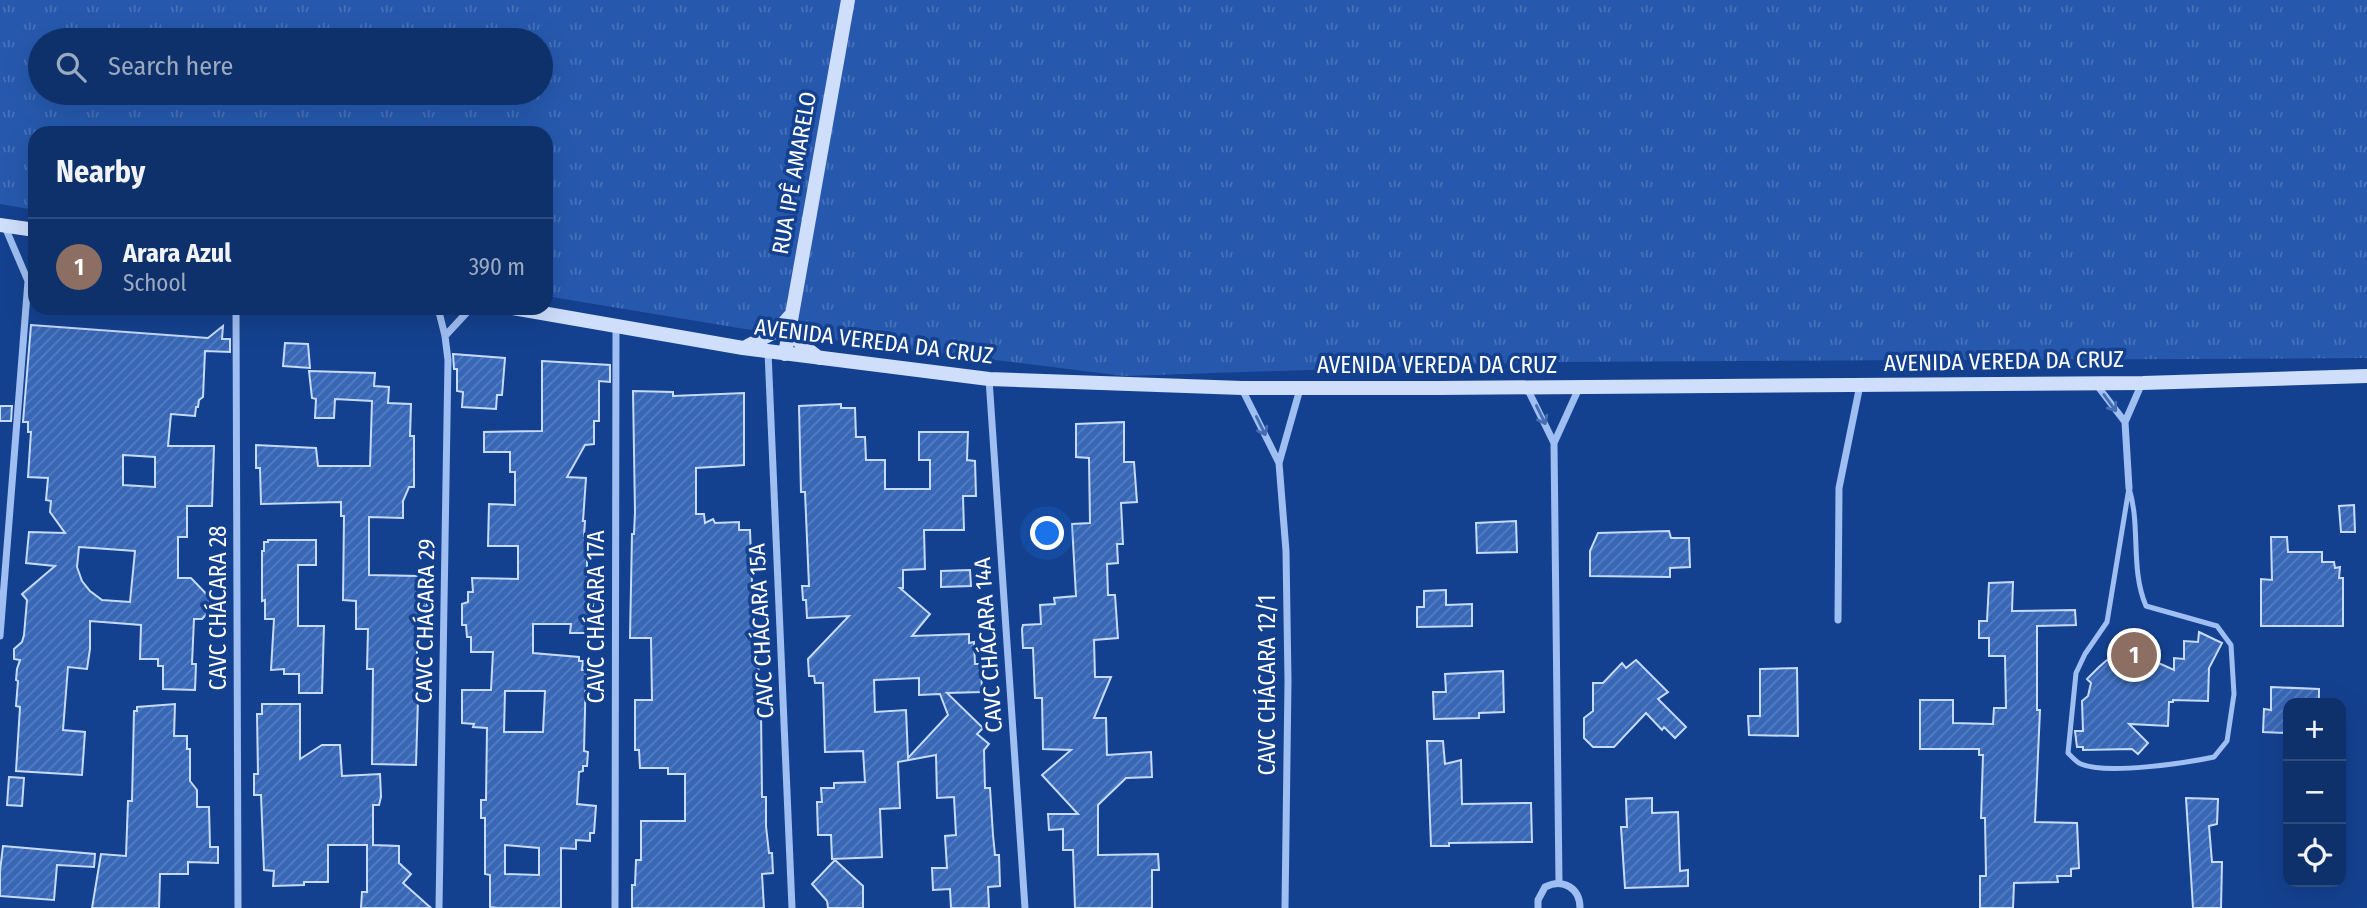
<!DOCTYPE html>
<html lang="en">
<head>
<meta charset="utf-8">
<style>
  body { margin:0; font-family:"Fira Sans Condensed",sans-serif; background:#1d3d73; color:#f1f3f6 }
  .controls { position:absolute; right:21px; bottom:21px; display:grid; overflow:hidden; border-radius:14px; box-shadow:0 7px 28px #0002 }
  .controls button { width:63px; height:63px; display:grid; place-items:center; padding:0; border:0; border-bottom:2px solid #2f4c7e; background:#0f316b; color:#f1f3f6; font:35px sans-serif }
  .you { position:absolute; left:1048px; top:534px; width:24px; height:24px; margin:-18px; border:5px solid #fff; border-radius:50%; background:#1a73e8; box-shadow:0 0 0 10px #1a73e833 }
  .badge { display:grid; place-items:center; width:46px; height:46px; border-radius:50%; background:#ffdd5f; color:#fff; font-size:23px; font-weight:700 }
  .pin { position:absolute; translate:-50% -50%; border:4px solid #fff; box-shadow:0 2px 7px #0006 }
  .list { margin:0; padding:0; list-style:none }
  h2 { display:flex; justify-content:space-between; align-items:center; height:91px; margin:0; padding:0 28px; font-size:30px }
  h2 small { font-size:23px; font-weight:400; color:#9ba9c1 }
  .list li { display:grid; grid-template-columns:46px 1fr auto; gap:21px; align-items:center; box-sizing:border-box; height:98px; padding:0 28px; border-top:2px solid #2f4c7e }
  .list b { display:block; font-size:26px; white-space:nowrap }
  .list p { margin:0; font-size:23px; white-space:nowrap; color:#9ba9c1 }
  .list em { font-size:23px; font-style:normal; color:#9ba9c1 }
  .icon { flex:none; width:38px; height:38px; fill:none; stroke:currentColor; stroke-width:2; stroke-linecap:round; stroke-linejoin:round }
  .map { position:relative; flex:none; width:2367px; height:908px; overflow:hidden }
  .search { position:absolute; background:#0f316b; box-shadow:0 7px 28px #0002; left:28px; top:28px; width:525px; height:77px; display:flex; align-items:center; gap:18px; box-sizing:border-box; padding:0 24px; border-radius:38px; color:#9ba9c1; font-size:26px }
  .panel { position:absolute; background:#0f316b; box-shadow:0 7px 28px #0002; left:28px; top:126px; width:525px; height:189px; border-radius:21px }
  .map>svg:first-child { display:block }
  .grass { fill:url(#grass-tufts); fill-rule:evenodd }
  .building { fill:url(#building-hatch); stroke:#c6dafc; stroke-width:2; fill-rule:evenodd }
  .lines { fill:none; stroke-linecap:round; stroke-linejoin:round }
  .lane { stroke:#9fbef1; stroke-width:5 }
  .street { stroke:#9fbef1; stroke-width:7 }
  .secondary { stroke:#cedefb; stroke-width:14 }
  .oneway { stroke:#456db1 }
  .labels { text-anchor:middle; dominant-baseline:central; stroke-width:7; stroke-linejoin:round; paint-order:stroke }
  .street-label { font-size:23px; fill:#fff; stroke:#14418f }
</style>
</head>
<body>
<div class="map">
<svg width="2367" height="908" viewBox="0 0 2367 908">
  <defs>
    <pattern id="grass-tufts" width="24" height="20" patternUnits="userSpaceOnUse" patternTransform="scale(1.75)"><rect width="24" height="20" fill="#2659ae"/><path d="M3 7l-1-3M5 7V3M7 7l1-3M15 17l-1-3M17 17v-4M19 17l1-3" fill="none" stroke="#4772ba"/></pattern>
    <pattern id="building-hatch" width="6" height="6" patternUnits="userSpaceOnUse" patternTransform="scale(1.75)"><rect width="6" height="6" fill="#3867b6"/><path d="M-1 1l2-2M0 6l6-6M5 7l2-2" fill="none" stroke="#567ec1"/></pattern>
  </defs>
  <rect width="100%" height="100%" fill="#14418f"/>
  <!-- grass -->
  <path class="grass" d="M 0,0 L 2367,0 L 2367,358 L 1546,362 L 1124,376 L 745,329 L 546,296 L 546,133 L 35,133 L 35,210 L 0,204 ZM 40,40 L 541,40 L 541,93 L 40,93 Z"/>
  <!-- building -->
  <path class="building" d="M 31,325 L 208,338 L 223,326 L 222,339 L 230,339 L 230,352 L 205,351 L 203,397 L 199,400 L 198,407 L 196,407 L 195,416 L 171,414 L 168,446 L 214,446 L 212,506 L 187,506 L 187,537 L 178,537 L 178,578 L 191,578 L 216,604 L 202,619 L 194,619 L 192,664 L 196,664 L 195,690 L 163,689 L 163,666 L 158,666 L 158,659 L 140,659 L 141,625 L 90,621 L 90,649 L 87,669 L 68,667 L 63,730 L 85,732 L 82,775 L 16,771 L 20,707 L 16,706 L 18,681 L 16,680 L 17,669 L 20,660 L 14,659 L 14,649 L 22,642 L 24,635 L 27,600 L 22,594 L 55,566 L 26,563 L 29,532 L 65,533 L 50,512 L 51,501 L 46,500 L 48,478 L 28,477 L 31,432 L 28,432 L 28,422 L 23,422 ZM 123,455 L 155,457 L 155,487 L 123,485 ZM 79,547 L 135,551 L 130,602 L 102,600 L 90,591 L 82,581 L 77,567 Z
    M 285,343 L 308,344 L 310,368 L 283,366 Z
    M 453,354 L 505,358 L 502,395 L 497,395 L 496,409 L 462,407 L 463,392 L 457,391 L 457,369 L 454,369 Z
    M 542,361 L 610,365 L 610,382 L 599,381 L 599,421 L 594,421 L 594,444 L 585,445 L 567,477 L 586,478 L 583,521 L 585,521 L 584,536 L 587,536 L 587,589 L 594,588 L 592,626 L 586,626 L 586,633 L 570,633 L 571,624 L 533,624 L 533,653 L 579,657 L 579,661 L 583,661 L 582,670 L 586,670 L 584,751 L 588,752 L 587,766 L 583,766 L 583,771 L 579,772 L 577,804 L 596,806 L 594,833 L 590,833 L 590,841 L 576,840 L 576,849 L 561,848 L 561,908 L 498,908 L 490,907 L 490,875 L 485,874 L 485,818 L 481,818 L 481,800 L 486,800 L 487,728 L 473,727 L 474,724 L 462,723 L 462,690 L 491,690 L 493,652 L 471,652 L 471,637 L 467,637 L 466,625 L 462,625 L 462,604 L 468,602 L 468,592 L 473,592 L 472,578 L 518,579 L 518,546 L 488,546 L 489,504 L 515,505 L 515,472 L 510,472 L 510,452 L 484,452 L 484,432 L 542,431 ZM 505,691 L 545,691 L 543,732 L 504,732 ZM 505,845 L 539,848 L 539,875 L 505,874 Z
    M 309,371 L 375,373 L 374,386 L 389,387 L 388,403 L 411,404 L 410,436 L 414,436 L 414,487 L 409,487 L 403,501 L 403,518 L 369,517 L 369,575 L 419,576 L 419,584 L 427,584 L 427,607 L 420,606 L 419,627 L 417,627 L 417,666 L 419,666 L 416,765 L 372,764 L 373,669 L 367,669 L 368,629 L 356,629 L 356,601 L 343,600 L 344,516 L 341,516 L 341,502 L 261,504 L 260,468 L 256,468 L 256,445 L 316,448 L 318,466 L 370,466 L 372,401 L 335,399 L 334,418 L 315,418 L 316,399 L 312,398 Z
    M 633,391 L 673,392 L 673,396 L 744,393 L 744,465 L 696,468 L 696,514 L 704,514 L 705,523 L 713,519 L 715,523 L 739,522 L 739,530 L 750,530 L 753,610 L 755,610 L 761,710 L 762,797 L 766,797 L 766,826 L 769,853 L 772,853 L 773,873 L 762,874 L 764,908 L 632,908 L 632,885 L 635,885 L 636,860 L 641,860 L 641,821 L 685,821 L 685,774 L 668,774 L 668,768 L 640,768 L 639,750 L 635,750 L 635,700 L 652,700 L 651,638 L 630,638 L 632,534 L 634,534 L 635,512 Z
    M 841,404 L 841,408 L 855,408 L 856,437 L 865,437 L 866,460 L 885,460 L 885,489 L 930,489 L 930,460 L 919,460 L 919,432 L 968,432 L 967,460 L 975,461 L 976,496 L 963,496 L 964,530 L 924,530 L 925,569 L 903,570 L 903,588 L 900,588 L 930,614 L 912,636 L 969,634 L 969,643 L 974,642 L 975,664 L 981,664 L 982,692 L 947,693 L 983,728 L 977,734 L 989,744 L 984,750 L 985,788 L 990,788 L 993,835 L 995,855 L 999,855 L 1000,886 L 988,887 L 989,908 L 951,908 L 950,889 L 933,890 L 932,868 L 947,868 L 945,836 L 956,835 L 954,797 L 937,798 L 936,755 L 898,762 L 900,808 L 880,809 L 882,857 L 832,859 L 831,835 L 818,835 L 817,802 L 822,802 L 821,788 L 834,788 L 834,783 L 865,782 L 863,751 L 825,752 L 823,683 L 815,683 L 814,676 L 809,676 L 808,659 L 849,616 L 807,618 L 806,600 L 803,600 L 802,586 L 809,586 L 805,492 L 801,492 L 799,406 ZM 919,678 L 919,695 L 940,694 L 948,715 L 908,758 L 906,710 L 875,712 L 874,680 Z
    M 0,406 L 12,406 L 11,421 L 0,421 Z
    M 1124,422 L 1124,462 L 1134,462 L 1137,502 L 1121,503 L 1123,544 L 1117,544 L 1118,563 L 1107,564 L 1108,595 L 1115,595 L 1118,638 L 1094,640 L 1095,677 L 1111,677 L 1094,718 L 1106,718 L 1107,755 L 1151,752 L 1152,777 L 1126,778 L 1098,805 L 1098,855 L 1158,854 L 1159,870 L 1152,870 L 1152,908 L 1075,908 L 1073,850 L 1063,850 L 1063,829 L 1049,830 L 1048,814 L 1078,814 L 1042,775 L 1071,750 L 1043,749 L 1042,698 L 1035,698 L 1033,648 L 1023,648 L 1022,629 L 1023,625 L 1041,624 L 1040,605 L 1055,604 L 1054,598 L 1076,596 L 1072,524 L 1090,523 L 1089,458 L 1076,457 L 1076,424 Z
    M 2354,505 L 2355,532 L 2341,532 L 2339,506 Z
    M 1516,521 L 1517,552 L 1477,553 L 1476,523 Z
    M 1669,531 L 1671,538 L 1689,538 L 1690,567 L 1670,568 L 1670,577 L 1590,576 L 1590,551 L 1598,533 Z
    M 2271,537 L 2287,537 L 2288,552 L 2322,552 L 2322,562 L 2334,562 L 2335,568 L 2340,567 L 2339,578 L 2343,578 L 2343,626 L 2261,626 L 2261,579 L 2272,580 Z
    M 268,540 L 316,540 L 316,565 L 298,565 L 298,626 L 324,626 L 322,693 L 299,693 L 299,674 L 284,674 L 284,669 L 271,670 L 274,619 L 265,619 L 265,600 L 262,601 L 262,551 L 264,551 L 264,542 L 268,542 Z
    M 970,570 L 971,586 L 941,587 L 941,571 Z
    M 2013,582 L 2012,611 L 2075,610 L 2076,625 L 2037,626 L 2037,710 L 2040,710 L 2035,822 L 2077,823 L 2079,868 L 2071,869 L 2071,876 L 2057,876 L 2058,882 L 2014,883 L 2013,908 L 1980,908 L 1980,876 L 1986,876 L 1985,818 L 1981,818 L 1983,755 L 1979,755 L 1979,749 L 1920,749 L 1920,700 L 1953,700 L 1953,723 L 1993,724 L 1994,708 L 2006,708 L 2005,656 L 1989,656 L 1989,638 L 1979,638 L 1979,621 L 1987,621 L 1989,583 Z
    M 1446,590 L 1446,605 L 1472,604 L 1472,626 L 1417,627 L 1417,607 L 1424,607 L 1424,591 Z
    M 2199,632 L 2222,643 L 2209,668 L 2208,701 L 2173,700 L 2173,702 L 2169,702 L 2168,726 L 2129,724 L 2148,743 L 2138,754 L 2132,749 L 2083,750 L 2083,747 L 2077,747 L 2075,731 L 2083,731 L 2082,701 L 2088,696 L 2091,683 L 2087,679 L 2099,667 L 2107,660 L 2125,677 L 2124,662 L 2152,660 L 2174,670 L 2174,658 L 2184,659 L 2184,641 L 2198,642 Z
    M 1636,660 L 1668,692 L 1658,699 L 1686,727 L 1675,738 L 1664,727 L 1662,730 L 1646,713 L 1614,747 L 1593,747 L 1584,738 L 1584,718 L 1593,711 L 1593,683 L 1603,683 L 1622,663 L 1626,668 Z
    M 1797,668 L 1798,736 L 1749,735 L 1748,716 L 1760,716 L 1760,669 Z
    M 1503,671 L 1504,712 L 1479,713 L 1479,718 L 1434,719 L 1433,692 L 1446,692 L 1445,674 Z
    M 2271,687 L 2319,689 L 2319,703 L 2288,703 L 2288,724 L 2284,733 L 2263,732 L 2264,709 L 2271,710 Z
    M 175,704 L 174,736 L 187,736 L 187,749 L 190,749 L 190,781 L 197,790 L 197,807 L 209,807 L 210,847 L 218,847 L 218,863 L 188,862 L 188,874 L 160,874 L 159,908 L 92,908 L 101,854 L 126,856 L 128,801 L 132,801 L 134,711 L 137,711 L 137,707 Z
    M 262,704 L 300,704 L 300,759 L 322,745 L 340,745 L 342,776 L 380,774 L 381,797 L 379,805 L 373,805 L 373,845 L 399,846 L 399,863 L 411,874 L 403,883 L 431,908 L 361,908 L 362,892 L 367,892 L 367,845 L 328,845 L 328,882 L 304,882 L 304,885 L 273,886 L 274,871 L 264,870 L 261,795 L 254,795 L 254,774 L 258,774 L 257,714 L 262,714 Z
    M 1427,741 L 1443,741 L 1445,764 L 1461,760 L 1462,804 L 1531,803 L 1532,842 L 1449,843 L 1449,846 L 1431,846 Z
    M 9,777 L 24,778 L 22,806 L 7,805 Z
    M 1652,798 L 1652,813 L 1678,812 L 1680,871 L 1688,870 L 1688,886 L 1625,888 L 1621,827 L 1627,827 L 1626,799 Z
    M 2186,798 L 2218,799 L 2217,824 L 2209,826 L 2212,862 L 2222,862 L 2221,908 L 2193,908 Z
    M 3,846 L 95,854 L 94,867 L 57,865 L 54,900 L 0,896 L 0,871 Z
    M 835,860 L 863,886 L 863,908 L 828,908 L 827,901 L 812,884 Z"/>
  <g class="lines">
    <!-- lane -->
    <path class="lane" d="M 2129,488 C 2141,526 2130,569 2146,606 L 2217,626 L 2231,645 L 2234,694 L 2227,741 L 2214,757 C 2186,763 2106,775 2081,764 C 2076,762 2071,756 2068,753 L 2076,673 L 2085,654 L 2107,622 Z"/>
    <!-- street -->
    <path class="street" d="M 5,227 L 28,281
      M 236,308 L 238,908
      M 438,308 L 445,336 L 448,360 L 439,908
      M 445,336 L 471,308
      M 768,352 L 792,908
      M 989,379 L 1025,908
      M 2096,384 L 2125,422
      M 1527,388 L 1554,443
      M 1242,389 L 1279,463
      M 2129,488 L 2125,422 L 2142,383
      M 1838,620 L 1839,488 L 1860,385
      M 0,636 L 28,281 L 35,269
      M 1559,883 L 1554,443 L 1579,388
      M 615,908 L 616,327
      M 1285,908 L 1288,681 L 1286,551 L 1279,463 L 1300,389
      M 1538,908 L 1538,900 L 1545,887 C 1563,878 1580,888 1580,908"/>
    <!-- secondary -->
    <path class="secondary" d="M 0,225 L 35,230
      M 513,308 L 743,348 L 989,379 L 1242,388 L 1436,388 L 2143,383 L 2367,376
      M 789,327 L 802,345 L 819,358
      M 744,348 L 778,330 L 790,316
      M 785,354 L 848,0"/>
  </g>
  <!-- one-way arrows -->
  <defs><path id="oneway-shaft" d="M-6 0H5M1.5-3L5.5 0L1.5 3" fill="none" stroke-width="1.6" stroke-linecap="round" stroke-linejoin="round" transform="scale(1.75)"/></defs>
  <g class="oneway">
    <use href="#oneway-shaft" transform="translate(2110 403) rotate(54)"/>
    <use href="#oneway-shaft" transform="translate(1541 415) rotate(64)"/>
    <use href="#oneway-shaft" transform="translate(1261 426) rotate(64)"/>
  </g>
  <g class="labels">
    <!-- street labels -->
    <g class="street-label">
      <text transform="translate(794 173) rotate(-80)">RUA IPÊ AMARELO</text>
      <text transform="translate(874 341) rotate(7)">AVENIDA VEREDA DA CRUZ</text>
      <text transform="translate(2004 361) rotate(-1)">AVENIDA VEREDA DA CRUZ</text>
      <text x="1437" y="365">AVENIDA VEREDA DA CRUZ</text>
      <text transform="translate(218 608) rotate(-90)">CAVC CHÁCARA 28</text>
      <text transform="translate(596 617) rotate(-90)">CAVC CHÁCARA 17A</text>
      <text transform="translate(425 621) rotate(-89)">CAVC CHÁCARA 29</text>
      <text transform="translate(761 631) rotate(-93)">CAVC CHÁCARA 15A</text>
      <text transform="translate(988 645) rotate(-94)">CAVC CHÁCARA 14A</text>
      <text transform="translate(1267 685) rotate(-90)">CAVC CHÁCARA 12/1</text>
    </g>
  </g>
</svg>
<div class="controls">
<button>+</button>
<button>−</button>
<button><svg class="icon" aria-label="locate" viewBox="0 0 24 24"><circle cx="12" cy="12" r="6"/><path d="M12 2v4M12 18v4M2 12h4M18 12h4"/></svg></button>
</div>
<div class="you"></div>
<div class="pin badge" style="left:2134px;top:655px;background:#8d6e63">1</div>
<div class="search"><svg class="icon" aria-label="search" viewBox="0 0 24 24"><circle cx="10" cy="10" r="6"/><path d="M15 15l6 6"/></svg>Search here</div>
<section class="panel">
<h2>Nearby<small></small></h2>
<ul class="list">
<li><span class="badge" style="background:#8d6e63">1</span><div><b>Arara Azul</b><p>School</p></div><em>390 m</em></li>
</ul>
</section>
</div>
</body>
</html>
